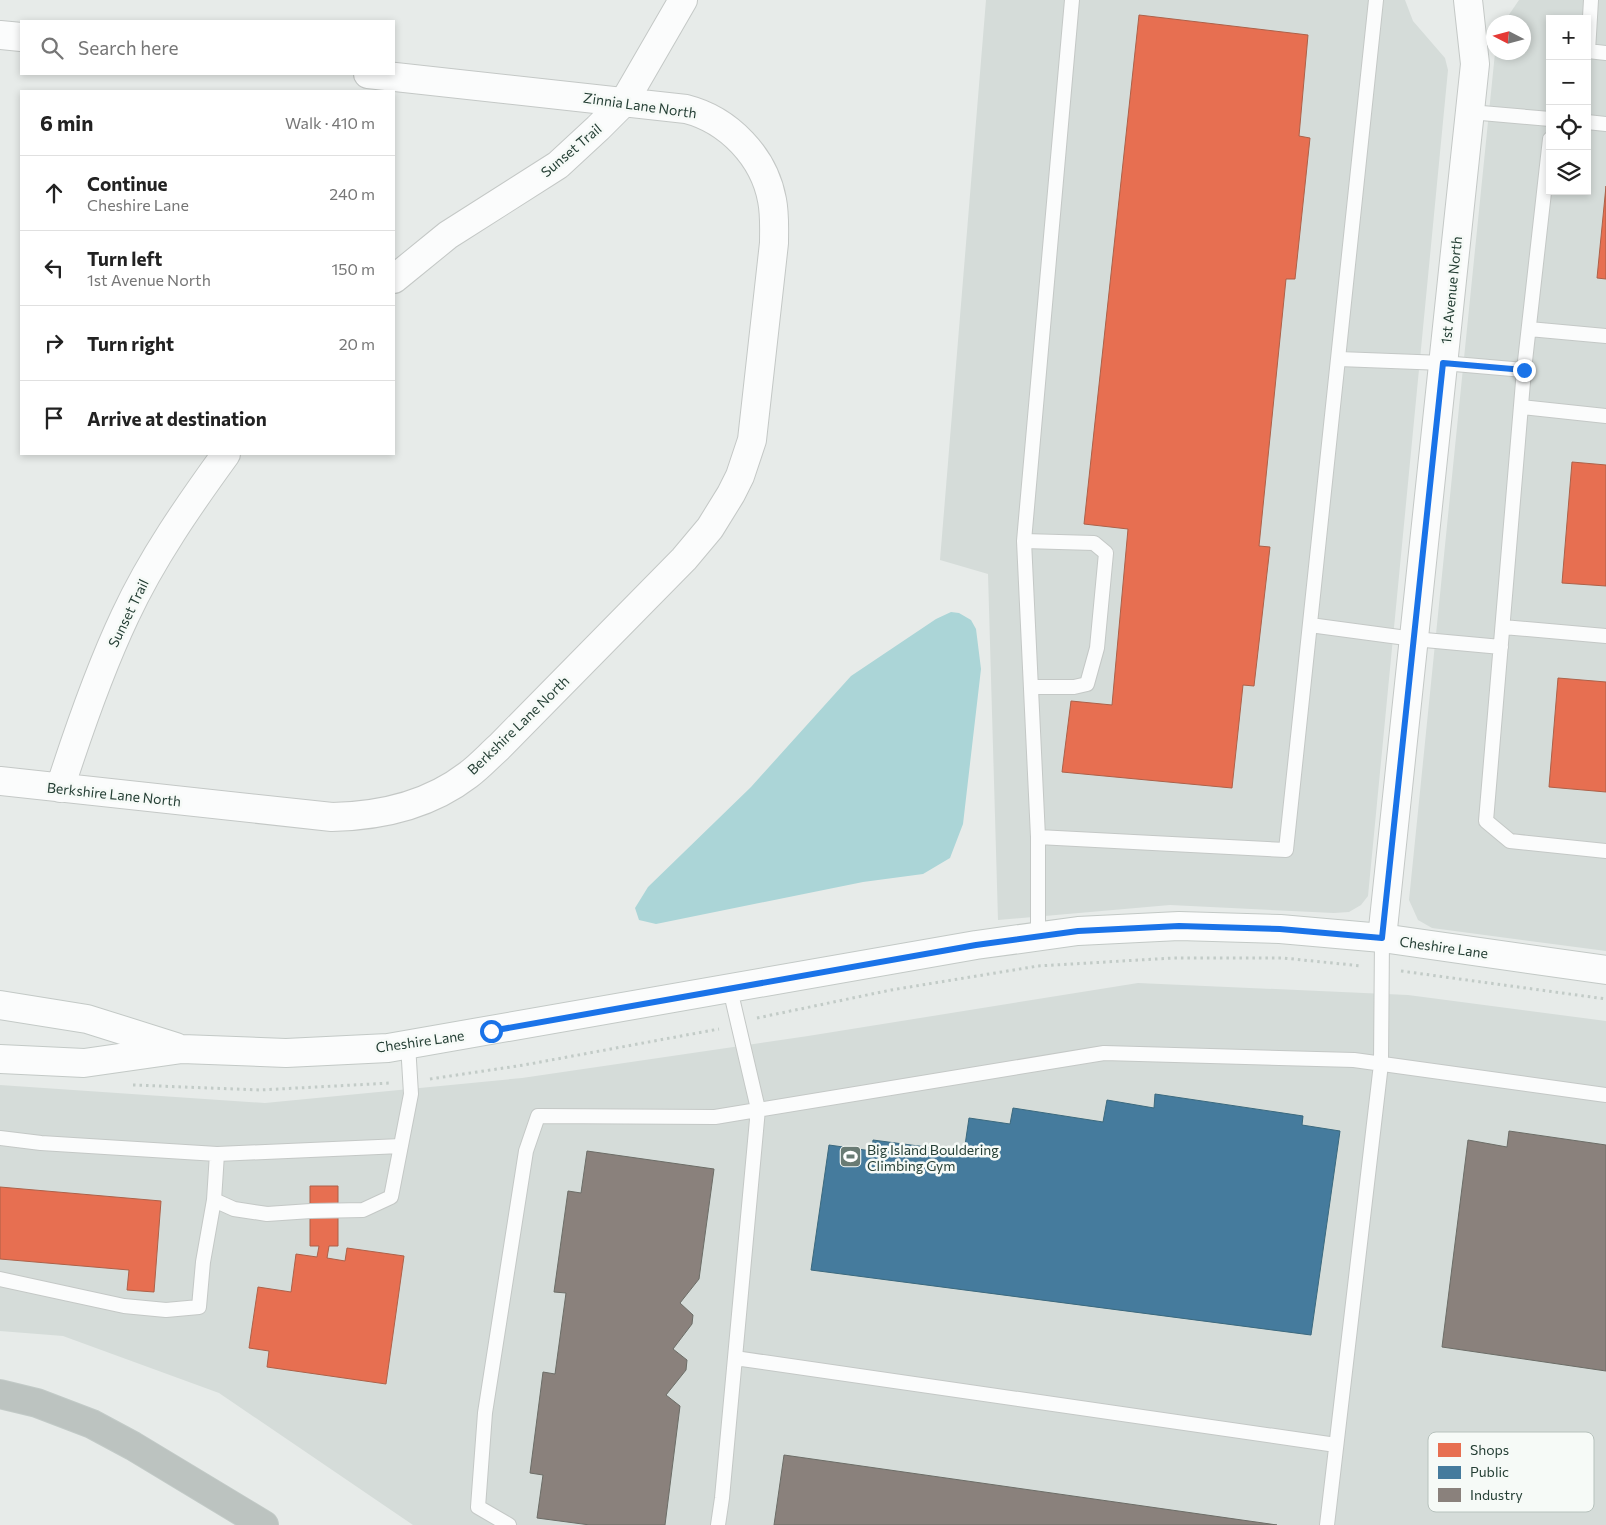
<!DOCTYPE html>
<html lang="en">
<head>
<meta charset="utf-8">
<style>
  body { margin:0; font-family:Commissioner,sans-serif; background:#f6f6f6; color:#222 }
  .controls { position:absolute; right:15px; top:15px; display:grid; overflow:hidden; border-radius:0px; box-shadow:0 2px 8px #0003 }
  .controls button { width:45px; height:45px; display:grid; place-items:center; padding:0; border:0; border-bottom:1px solid #e0e0e0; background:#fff; color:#222; font:25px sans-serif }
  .compass { position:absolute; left:1486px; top:15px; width:45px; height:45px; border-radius:50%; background:#fff; box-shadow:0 2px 8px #0003; rotate:276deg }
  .stop { position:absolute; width:15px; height:15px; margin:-11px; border:4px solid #1a73e8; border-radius:50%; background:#fff }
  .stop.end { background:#1a73e8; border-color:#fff; box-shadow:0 1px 5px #0008 }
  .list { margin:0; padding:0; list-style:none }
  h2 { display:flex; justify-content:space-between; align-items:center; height:65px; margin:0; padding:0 20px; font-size:21px }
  h2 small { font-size:16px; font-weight:400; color:#767676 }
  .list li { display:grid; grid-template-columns:32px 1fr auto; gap:15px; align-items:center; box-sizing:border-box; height:75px; padding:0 20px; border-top:1px solid #e0e0e0 }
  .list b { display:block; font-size:19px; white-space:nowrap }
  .list p { margin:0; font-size:16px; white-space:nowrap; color:#767676 }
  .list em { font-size:16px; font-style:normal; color:#767676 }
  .icon { flex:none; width:28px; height:28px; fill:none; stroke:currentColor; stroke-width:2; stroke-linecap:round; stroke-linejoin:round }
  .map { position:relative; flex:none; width:1606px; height:1525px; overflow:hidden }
  .search { position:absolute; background:#fff; box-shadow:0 2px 8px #0003; left:20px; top:20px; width:375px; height:55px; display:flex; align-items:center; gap:12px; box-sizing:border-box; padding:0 18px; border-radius:0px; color:#767676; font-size:19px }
  .panel { position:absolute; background:#fff; box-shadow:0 2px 8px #0003; left:20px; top:90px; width:375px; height:365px; border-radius:0px }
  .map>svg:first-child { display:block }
  .built { fill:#d5dcd9; fill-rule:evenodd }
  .water { fill:#abd5d7 }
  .shops { fill:#e76f51; stroke:#ad6149 }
  .public { fill:#457b9d; stroke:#3b697e }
  .industry { fill:#8a817c; stroke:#6c6d67 }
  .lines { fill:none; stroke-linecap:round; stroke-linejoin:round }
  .lane-casing { stroke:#c4c8c6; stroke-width:16 }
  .street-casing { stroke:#c4c8c6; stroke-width:30 }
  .secondary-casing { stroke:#c3c9c6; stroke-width:30 }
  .highway-casing { stroke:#c2cac7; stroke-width:30 }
  .path { stroke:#c2cbc7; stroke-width:3; stroke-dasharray:2.5 4; stroke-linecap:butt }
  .lane { stroke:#fbfcfc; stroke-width:14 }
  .street { stroke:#fbfcfc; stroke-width:28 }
  .secondary { stroke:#fbfcfc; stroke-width:28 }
  .highway { stroke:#bcc3c0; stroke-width:28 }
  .route { stroke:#1a73e8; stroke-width:6 }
  .labels { text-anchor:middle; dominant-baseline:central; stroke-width:5; stroke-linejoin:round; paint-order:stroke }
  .street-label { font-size:14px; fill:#253f35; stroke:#f6faf7 }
  .poi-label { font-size:14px; fill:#253f35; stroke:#f6faf7; text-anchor:start }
  .key { fill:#f6faf7; stroke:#b7c2bd; stroke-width:1 }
  .key-label { font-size:14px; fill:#253f35 }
</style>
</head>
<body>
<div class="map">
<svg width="1606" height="1525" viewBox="0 0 1606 1525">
  <rect width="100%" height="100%" fill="#e7ebe9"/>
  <!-- built -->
  <path class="built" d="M 986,0 L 1405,0 L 1413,21 L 1445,58 L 1448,70 L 1368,896 L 1361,905 L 1349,912 L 1334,913 L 1170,905 L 998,920 L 988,574 L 940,560 Z
    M 1519,0 L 1606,0 L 1606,951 L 1432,928 L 1418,920 L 1409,900 L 1495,53 L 1524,52 L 1524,22 L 1504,22 ZM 1550,19 L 1587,19 L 1587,191 L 1550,191 Z
    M 1138,983 L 1408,995 L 1606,1021 L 1606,1525 L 413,1525 L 219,1393 L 63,1336 L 0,1331 L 0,1085 L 265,1103 L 522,1078 L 808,1036 Z"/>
  <!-- water -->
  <path class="water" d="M 951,612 L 959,613 L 971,620 L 976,629 L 981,669 L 963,824 L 950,858 L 923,874 L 863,882 L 656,924 L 639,920 L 635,908 L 648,887 L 751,787 L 851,676 L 936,619 Z"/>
  <!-- shops -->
  <path class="shops" d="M 1139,15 L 1308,35 L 1299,136 L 1310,138 L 1295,279 L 1286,279 L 1259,546 L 1270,547 L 1254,686 L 1243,685 L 1232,788 L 1062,772 L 1071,701 L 1112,705 L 1128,529 L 1084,524 Z
    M 1606,186 L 1606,279 L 1597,278 Z
    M 1572,462 L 1606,465 L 1606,586 L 1562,583 Z
    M 1558,678 L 1606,682 L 1606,792 L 1549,787 Z
    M 310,1186 L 338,1186 L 338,1246 L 329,1246 L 327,1258 L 345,1261 L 347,1248 L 404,1256 L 386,1384 L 267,1367 L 269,1351 L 249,1348 L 258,1287 L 291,1292 L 296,1254 L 317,1257 L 319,1246 L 310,1246 Z
    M 0,1187 L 161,1201 L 154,1292 L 127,1290 L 129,1270 L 0,1259 Z"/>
  <!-- public -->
  <path class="public" d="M 1155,1094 L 1303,1116 L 1302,1125 L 1340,1131 L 1311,1335 L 811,1270 L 829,1145 L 872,1151 L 873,1140 L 964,1152 L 969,1118 L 1010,1124 L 1013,1108 L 1103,1122 L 1107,1100 L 1154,1108 Z"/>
  <!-- industry -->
  <path class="industry" d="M 1509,1131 L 1606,1145 L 1606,1371 L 1442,1347 L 1468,1140 L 1507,1147 Z
    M 587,1151 L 714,1169 L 699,1279 L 680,1303 L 693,1315 L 692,1324 L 673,1349 L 687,1360 L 686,1370 L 666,1395 L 680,1406 L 665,1525 L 590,1525 L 537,1518 L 543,1475 L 530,1473 L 543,1372 L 555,1374 L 566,1293 L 554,1292 L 568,1191 L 581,1193 Z
    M 784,1455 L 1277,1525 L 774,1525 Z"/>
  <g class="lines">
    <defs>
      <path id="lane" d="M 1591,0 L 1588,51 L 1606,53
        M 1470,112 L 1550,119
        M 1587,122 L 1606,124
        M 1529,329 L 1606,336
        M 1339,359 L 1443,363 L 1524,370 L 1550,139
        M 1524,370 L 1486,821 L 1510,841 L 1606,851
        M 1521,407 L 1606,416
        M 1024,541 L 1094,543 L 1106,553 L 1097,648 L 1087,684 L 1074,687 L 1031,687
        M 1310,625 L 1414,639 L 1501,647
        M 1503,627 L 1606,636
        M 1038,837 L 1286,850 L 1376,0
        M 1038,937 L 1038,837 L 1024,541 L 1072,0
        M 0,1138 L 41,1143 L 217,1154 L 214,1200 L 203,1262 L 199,1307 L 166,1310 L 124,1306 L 0,1279
        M 217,1154 L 401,1146
        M 214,1200 L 234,1209 L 267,1214 L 311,1211 L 363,1210 L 391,1197 L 411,1094 L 408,1044
        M 735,1358 L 1336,1445
        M 509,1525 L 478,1507 L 485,1413 L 526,1151 L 538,1116 L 715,1117 L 1104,1053 L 1354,1060 L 1606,1095
        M 718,1525 L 722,1498 L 758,1109 L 730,989
        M 1327,1525 L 1381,1064 L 1382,938"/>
      <path id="street" d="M 0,35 L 21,37
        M 394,279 L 448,235 L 558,165 L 598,128 L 624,102 L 683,0
        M 0,781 L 332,817 C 380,816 429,805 468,775 C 479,767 489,756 499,747 L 684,559 L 710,528 L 731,494 L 740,476 L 752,440 L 774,243 C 774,229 775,215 772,200 C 764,157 729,120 686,109 L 368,74
        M 60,788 C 79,729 99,671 125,616 C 152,558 189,505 226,454
        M 1382,938 L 1475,64 L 1468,0"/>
      <path id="secondary" d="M 0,1005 L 87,1019 L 176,1047
        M 0,1059 L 84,1063 L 182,1049 L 286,1053 L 388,1048 L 976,945 L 1078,931 L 1179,926 L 1280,929 L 1382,938 L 1606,970"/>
      <path id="highway" d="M 0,1394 L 37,1403 L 92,1424 L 133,1446 L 264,1525"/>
    </defs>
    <!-- lane casing -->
    <use href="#lane" class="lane-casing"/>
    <!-- street casing -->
    <use href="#street" class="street-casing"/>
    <!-- secondary casing -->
    <use href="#secondary" class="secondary-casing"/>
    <!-- highway casing -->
    <use href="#highway" class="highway-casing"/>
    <!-- path -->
    <path class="path" d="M 1401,971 L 1606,999
      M 757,1018 L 891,990 L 1038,966 L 1173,958 L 1283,958 L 1362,966
      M 430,1079 L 524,1065 L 719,1029
      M 133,1085 L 260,1090 L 391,1083"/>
    <!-- lane -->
    <use href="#lane" class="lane"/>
    <!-- street -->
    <use href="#street" class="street"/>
    <!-- secondary -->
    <use href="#secondary" class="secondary"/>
    <!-- highway -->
    <use href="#highway" class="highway"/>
  </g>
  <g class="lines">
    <!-- route -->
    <path class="route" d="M 491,1031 L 976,945 L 1078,931 L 1179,926 L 1280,929 L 1382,938 L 1443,363 L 1524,370"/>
  </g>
  <!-- icons -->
  <defs>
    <symbol id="stadium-square" viewBox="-11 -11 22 22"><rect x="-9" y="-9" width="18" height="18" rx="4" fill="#697b74" stroke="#f6faf7"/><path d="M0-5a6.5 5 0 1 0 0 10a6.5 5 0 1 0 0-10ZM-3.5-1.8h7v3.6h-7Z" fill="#fff"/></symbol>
  </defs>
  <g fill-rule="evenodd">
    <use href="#stadium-square" x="838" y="1144" width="25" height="25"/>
  </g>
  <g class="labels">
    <!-- street labels -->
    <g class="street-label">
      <text transform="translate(640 105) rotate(8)">Zinnia Lane North</text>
      <text transform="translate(571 150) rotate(-40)">Sunset Trail</text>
      <text transform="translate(1451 290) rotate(-84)">1st Avenue North</text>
      <text transform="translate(128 613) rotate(-64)">Sunset Trail</text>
      <text transform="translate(518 725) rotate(-44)">Berkshire Lane North</text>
      <text transform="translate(114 794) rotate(6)">Berkshire Lane North</text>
      <text transform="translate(1444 947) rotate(8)">Cheshire Lane</text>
      <text transform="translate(420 1041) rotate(-8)">Cheshire Lane</text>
    </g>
    <!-- poi labels -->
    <g class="poi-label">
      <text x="867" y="1149">Big Island Bouldering<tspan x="867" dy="16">Climbing Gym</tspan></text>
    </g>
  </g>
  <!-- legend -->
  <rect x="1428" y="1432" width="166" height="80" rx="8" class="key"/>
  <rect x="1438" y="1443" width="23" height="14" fill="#e76f51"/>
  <rect x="1438" y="1466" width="23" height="13" fill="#457b9d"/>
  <rect x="1438" y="1488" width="23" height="14" fill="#8a817c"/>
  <g class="key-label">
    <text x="1470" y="1455">Shops</text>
    <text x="1470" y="1477">Public</text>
    <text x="1470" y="1500">Industry</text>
  </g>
</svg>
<div class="controls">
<button>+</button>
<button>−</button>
<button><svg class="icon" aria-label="locate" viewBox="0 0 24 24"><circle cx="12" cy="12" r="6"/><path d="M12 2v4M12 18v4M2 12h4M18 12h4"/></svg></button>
<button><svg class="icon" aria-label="layers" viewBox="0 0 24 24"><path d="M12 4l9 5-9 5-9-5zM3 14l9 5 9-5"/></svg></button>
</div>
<svg class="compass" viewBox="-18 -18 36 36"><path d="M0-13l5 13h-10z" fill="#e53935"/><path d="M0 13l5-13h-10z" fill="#767676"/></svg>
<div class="stop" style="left:491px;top:1031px"></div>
<div class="stop end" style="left:1524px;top:370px"></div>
<div class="search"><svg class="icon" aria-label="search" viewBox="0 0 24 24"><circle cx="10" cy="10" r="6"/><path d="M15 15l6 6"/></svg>Search here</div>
<section class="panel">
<h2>6 min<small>Walk · 410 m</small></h2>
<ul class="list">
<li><svg class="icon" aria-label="ahead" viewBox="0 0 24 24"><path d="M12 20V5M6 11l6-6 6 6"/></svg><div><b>Continue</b><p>Cheshire Lane</p></div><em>240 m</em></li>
<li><svg class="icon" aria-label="left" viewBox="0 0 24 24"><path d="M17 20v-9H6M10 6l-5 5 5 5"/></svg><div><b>Turn left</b><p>1st Avenue North</p></div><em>150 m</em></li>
<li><svg class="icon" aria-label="right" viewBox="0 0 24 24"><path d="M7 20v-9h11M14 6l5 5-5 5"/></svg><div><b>Turn right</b></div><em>20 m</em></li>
<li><svg class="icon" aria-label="arrive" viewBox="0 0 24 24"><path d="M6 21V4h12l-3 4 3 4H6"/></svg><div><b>Arrive at destination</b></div></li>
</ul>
</section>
</div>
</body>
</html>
